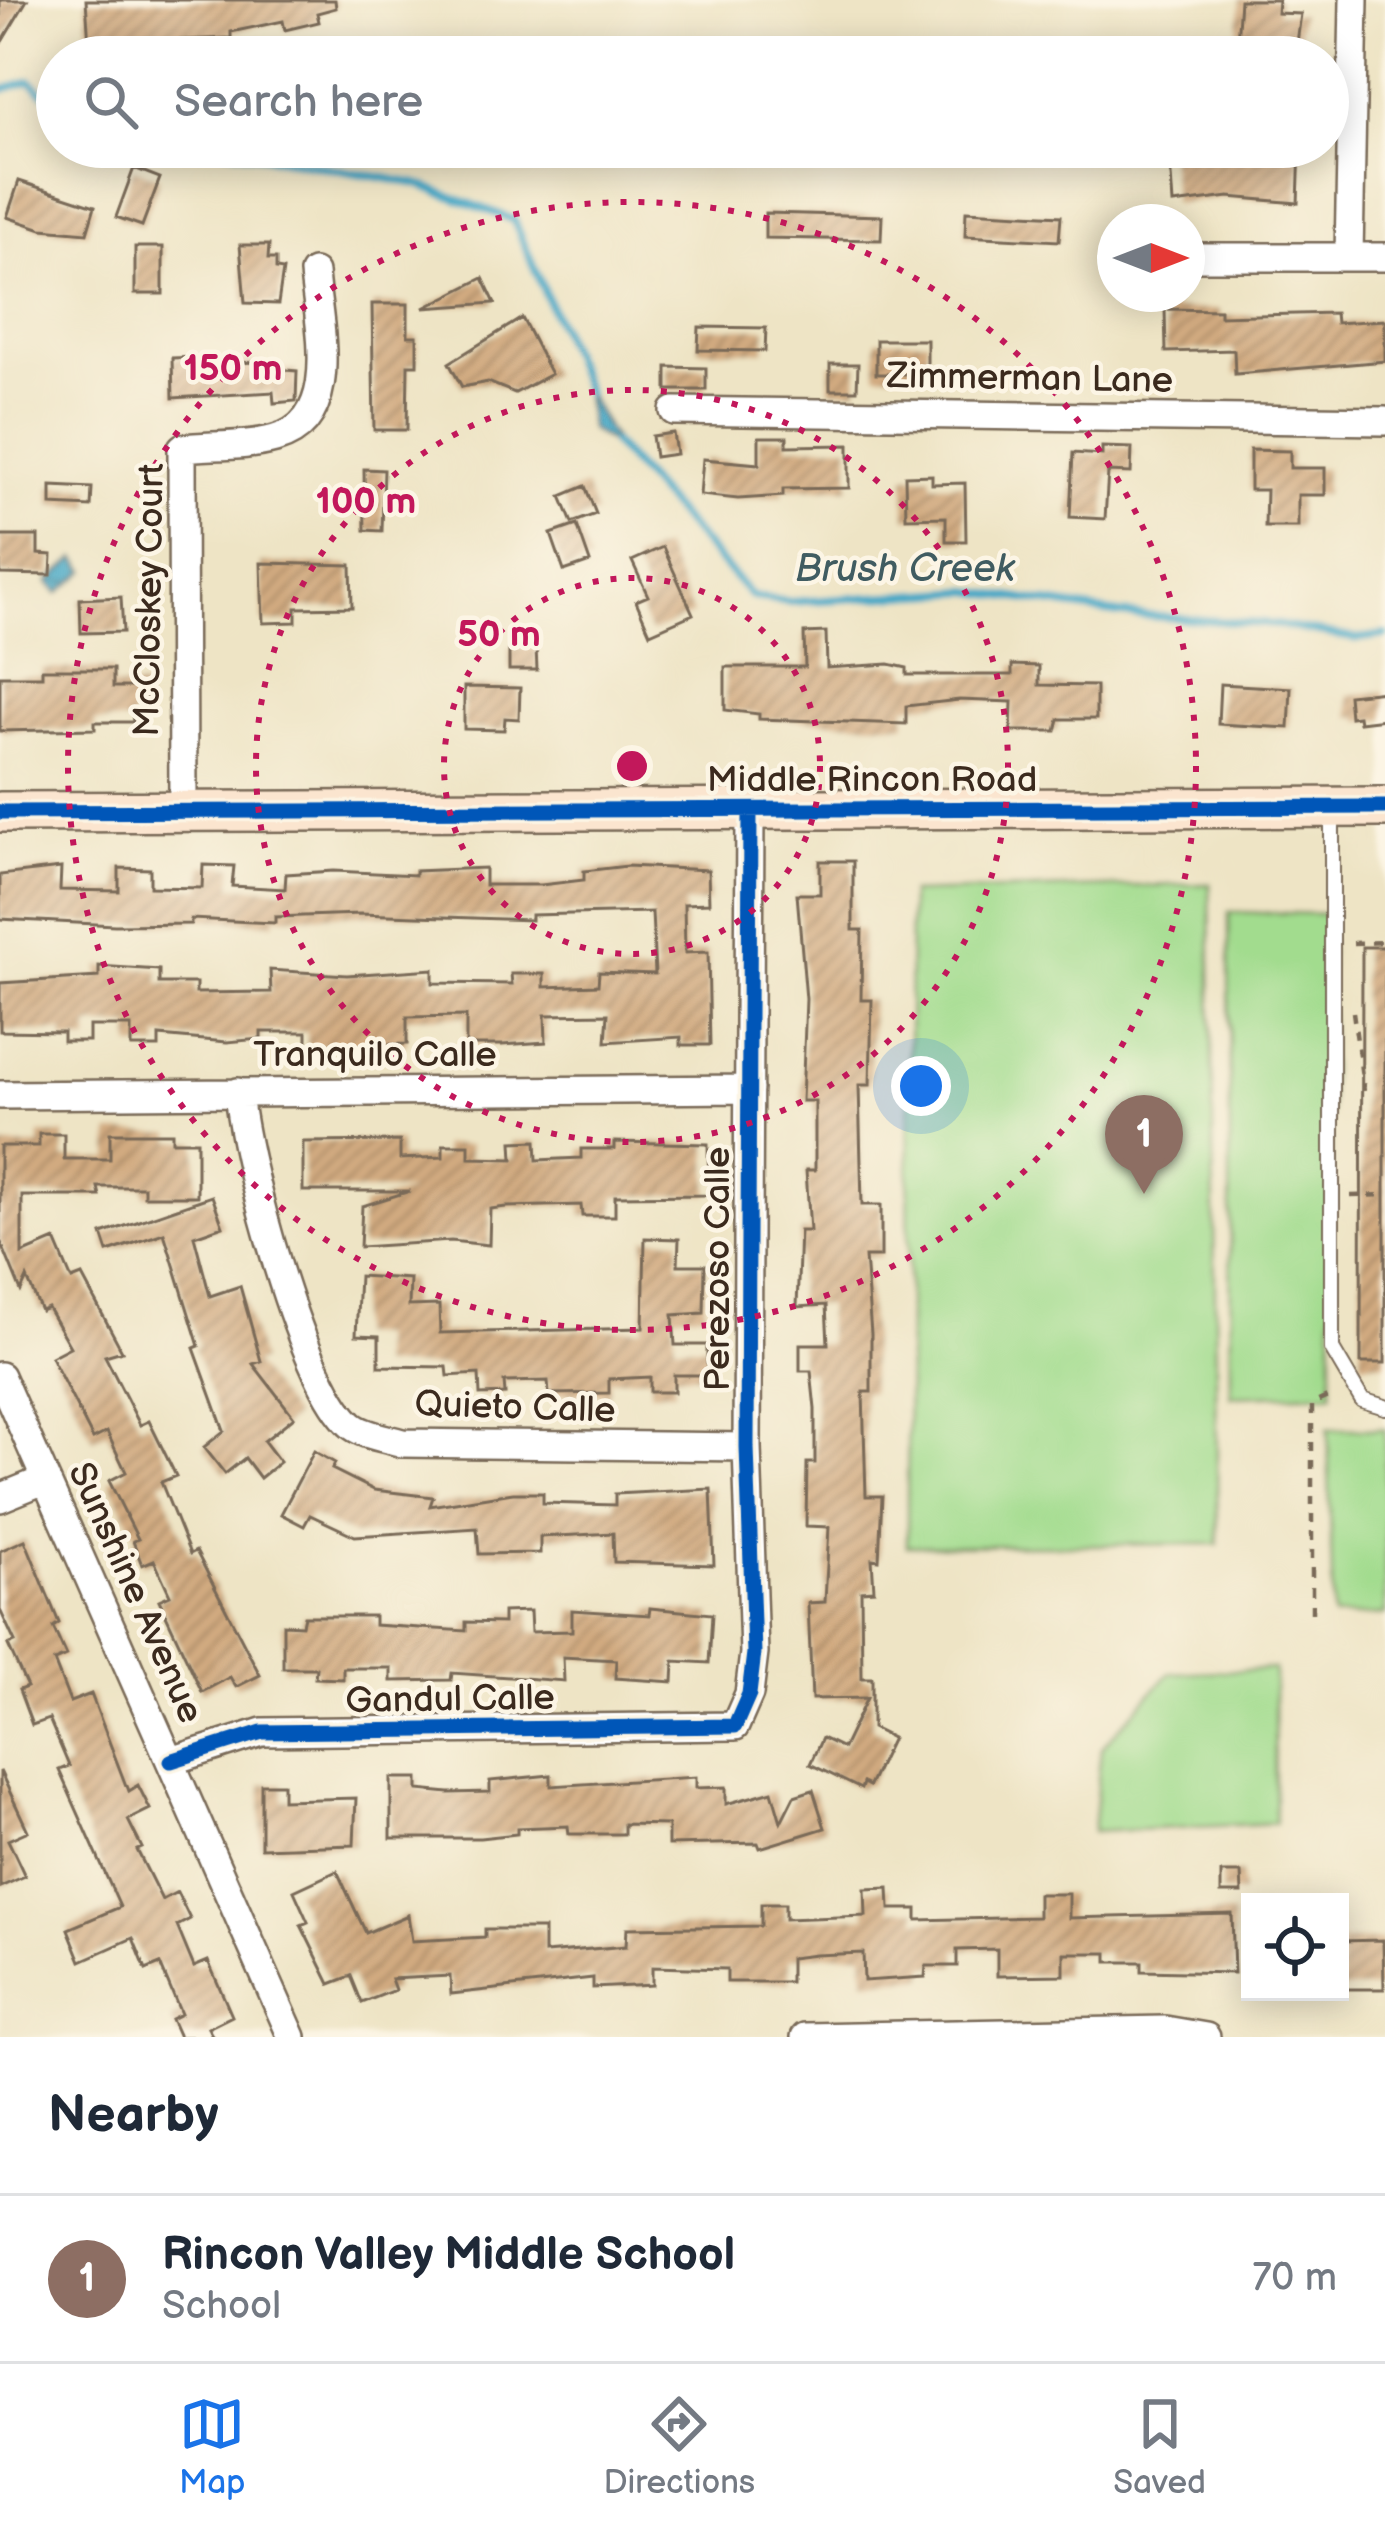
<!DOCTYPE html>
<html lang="en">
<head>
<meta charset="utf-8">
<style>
  body { margin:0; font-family:"Balsamiq Sans",sans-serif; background:#f6f6f7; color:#1f2937 }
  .controls { position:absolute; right:36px; bottom:36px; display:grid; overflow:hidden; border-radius:0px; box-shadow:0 6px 30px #0003 }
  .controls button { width:108px; height:108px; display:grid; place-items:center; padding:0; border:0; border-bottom:3px solid #e0e1e3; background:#fff; color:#1f2937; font:60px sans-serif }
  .compass { position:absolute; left:1097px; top:204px; width:108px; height:108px; border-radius:50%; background:#fff; box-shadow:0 6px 30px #0003; rotate:90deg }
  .you { position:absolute; left:921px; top:1086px; width:42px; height:42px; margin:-30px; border:9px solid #fff; border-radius:50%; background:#1a73e8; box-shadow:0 0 0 18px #1a73e833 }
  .badge { display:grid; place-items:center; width:78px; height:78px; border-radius:50%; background:#1a73e8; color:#fff; font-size:39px; font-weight:700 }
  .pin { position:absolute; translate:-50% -99px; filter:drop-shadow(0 3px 6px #0008) }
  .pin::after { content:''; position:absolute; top:63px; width:42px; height:36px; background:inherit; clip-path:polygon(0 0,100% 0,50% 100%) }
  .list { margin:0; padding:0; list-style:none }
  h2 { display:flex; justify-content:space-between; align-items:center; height:156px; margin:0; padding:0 48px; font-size:51px }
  h2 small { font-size:39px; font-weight:400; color:#747a83 }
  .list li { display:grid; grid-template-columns:78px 1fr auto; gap:36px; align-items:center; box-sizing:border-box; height:168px; padding:0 48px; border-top:3px solid #e0e1e3 }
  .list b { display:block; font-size:45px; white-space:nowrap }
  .list p { margin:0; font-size:39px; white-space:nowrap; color:#747a83 }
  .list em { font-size:39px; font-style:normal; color:#747a83 }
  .icon { flex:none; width:66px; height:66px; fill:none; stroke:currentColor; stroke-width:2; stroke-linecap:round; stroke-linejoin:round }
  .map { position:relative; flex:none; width:1385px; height:2037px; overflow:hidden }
  .search { position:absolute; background:#fff; box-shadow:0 6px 30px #0003; left:36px; right:36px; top:36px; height:132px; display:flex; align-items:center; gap:30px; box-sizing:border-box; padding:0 42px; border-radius:66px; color:#747a83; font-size:45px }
  .sheet { height:324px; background:#fff }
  nav { display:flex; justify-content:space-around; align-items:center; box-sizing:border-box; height:168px; border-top:3px solid #e0e1e3; background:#fff; font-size:33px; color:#747a83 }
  nav a { display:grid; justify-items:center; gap:6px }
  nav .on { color:#1a73e8 }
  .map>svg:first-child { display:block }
  .pitch { fill:#a2dc8e; stroke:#6e8356; stroke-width:3 }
  .water { fill:url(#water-ripples); stroke:#416972; stroke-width:3 }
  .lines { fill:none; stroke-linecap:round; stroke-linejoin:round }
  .stream { stroke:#47a8c6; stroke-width:8 }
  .building { fill:url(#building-hatch) }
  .lane-casing { stroke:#7a6b58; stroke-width:18 }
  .street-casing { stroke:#7a6b58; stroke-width:32 }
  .secondary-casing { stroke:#7a6b58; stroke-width:44 }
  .path { stroke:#7a6b58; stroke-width:4.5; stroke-dasharray:9 9; stroke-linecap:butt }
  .lane { stroke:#fff; stroke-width:14 }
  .street { stroke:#fff; stroke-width:27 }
  .secondary { stroke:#fbe5cf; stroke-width:39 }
  .cycleway-casing { stroke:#fcf5e5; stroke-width:22 }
  .cycleway { stroke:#0057b8; stroke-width:15 }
  .ring { fill:none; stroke:#c2185b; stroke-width:6; stroke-dasharray:6 12 }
  .labels { text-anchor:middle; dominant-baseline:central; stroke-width:9; stroke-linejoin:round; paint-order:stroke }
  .street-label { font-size:36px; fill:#3b2a1e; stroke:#fcf5e5 }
  .water-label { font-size:39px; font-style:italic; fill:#405c61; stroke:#fcf5e5 }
  .centre { fill:#c2185b; stroke:#fcf5e5; stroke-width:6 }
  .ring-label { font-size:36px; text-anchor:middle; font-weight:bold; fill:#c2185b; stroke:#fcf5e5; stroke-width:9; stroke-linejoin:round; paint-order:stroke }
</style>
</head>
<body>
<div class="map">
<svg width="1385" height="2037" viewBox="0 0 1385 2037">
  <defs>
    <pattern id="water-ripples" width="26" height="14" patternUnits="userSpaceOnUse" patternTransform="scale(3)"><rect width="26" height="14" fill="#47a8c6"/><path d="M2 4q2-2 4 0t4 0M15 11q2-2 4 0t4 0" fill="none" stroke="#3c89a0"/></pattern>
    <pattern id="building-hatch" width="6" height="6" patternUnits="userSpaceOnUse" patternTransform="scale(3)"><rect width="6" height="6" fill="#d1aa80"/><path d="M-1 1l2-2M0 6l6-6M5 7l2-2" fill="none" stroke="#ab8b68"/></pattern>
  </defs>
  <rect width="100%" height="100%" fill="#fcf5e5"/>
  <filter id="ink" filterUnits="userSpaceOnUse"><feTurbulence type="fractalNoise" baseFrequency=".00833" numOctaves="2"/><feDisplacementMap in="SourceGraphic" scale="24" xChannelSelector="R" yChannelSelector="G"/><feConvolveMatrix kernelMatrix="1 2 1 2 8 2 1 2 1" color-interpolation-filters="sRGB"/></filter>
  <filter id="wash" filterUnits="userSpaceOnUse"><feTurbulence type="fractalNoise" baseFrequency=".004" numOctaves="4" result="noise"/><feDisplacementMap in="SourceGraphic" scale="48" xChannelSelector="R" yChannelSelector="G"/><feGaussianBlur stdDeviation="2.7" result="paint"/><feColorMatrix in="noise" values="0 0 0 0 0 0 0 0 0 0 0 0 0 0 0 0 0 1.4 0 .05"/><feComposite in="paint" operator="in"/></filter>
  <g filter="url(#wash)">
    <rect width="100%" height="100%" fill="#eee4c5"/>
    <!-- pitch -->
    <path class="pitch" d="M 1210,884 L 1218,1544 L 907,1546 L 910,893 Z
      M 1229,912 L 1329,914 L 1332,1393 L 1231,1396 Z
      M 1328,1429 L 1385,1429 L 1385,1615 L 1333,1617 Z
      M 1274,1669 L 1275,1823 L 1093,1832 L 1101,1748 L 1170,1673 Z"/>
    <!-- water -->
    <path class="water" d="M 584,387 L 617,447 L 590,429 Z
      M 76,558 L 86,571 L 58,593 L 49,582 Z"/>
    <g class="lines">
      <!-- stream -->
      <path class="stream" d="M 0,90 L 30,81 L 57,103
        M 214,147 L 418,184 L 514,220 L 587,393
        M 613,443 L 752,597 L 791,602 L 970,591 L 1119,614 L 1277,625 L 1357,639 L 1385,635"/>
    </g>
    <g id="blocks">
      <!-- building -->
      <path class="building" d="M 0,0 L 27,0 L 0,45 Z
        M 86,0 L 335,0 L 336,8 L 317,13 L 319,22 L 285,30 L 283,21 L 231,32 L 231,38 L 89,44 Z
        M 1240,0 L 1278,0 L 1277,13 L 1301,14 L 1295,57 L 1236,57 Z
        M 1169,147 L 1226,147 L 1227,153 L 1275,155 L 1275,147 L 1300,147 L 1298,203 L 1229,197 L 1173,204 Z
        M 134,168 L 160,178 L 142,226 L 116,217 Z
        M 19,181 L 95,206 L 87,233 L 42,229 L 7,217 Z
        M 966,211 L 1061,216 L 1059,241 L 965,236 Z
        M 765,213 L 882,216 L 881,240 L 765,238 Z
        M 240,245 L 269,245 L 268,259 L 276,259 L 276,269 L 283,270 L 278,304 L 245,303 Z
        M 135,247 L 163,247 L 163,294 L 135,294 Z
        M 483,278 L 495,303 L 424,308 Z
        M 372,304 L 408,304 L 408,336 L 417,336 L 417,365 L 408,365 L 407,430 L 374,430 Z
        M 1165,309 L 1220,310 L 1220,316 L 1335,313 L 1336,323 L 1385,320 L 1385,361 L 1235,374 L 1234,350 L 1166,352 Z
        M 522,318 L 551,374 L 515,393 L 488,382 L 462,387 L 449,363 Z
        M 699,327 L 766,328 L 765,351 L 698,350 Z
        M 876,340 L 927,340 L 927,374 L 876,374 Z
        M 198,357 L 198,364 L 261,362 L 261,368 L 297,371 L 296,401 L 274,403 L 273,392 L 173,398 L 172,358 Z
        M 830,364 L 858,364 L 857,390 L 830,390 Z
        M 667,367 L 706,368 L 706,390 L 667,390 Z
        M 673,433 L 676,454 L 655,457 L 652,436 Z
        M 759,437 L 787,437 L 787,446 L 849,445 L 849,488 L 783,489 L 783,496 L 738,499 L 700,495 L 703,459 L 759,464 Z
        M 1102,447 L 1132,448 L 1131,473 L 1108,472 L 1105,519 L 1070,517 L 1073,453 L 1102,455 Z
        M 1250,450 L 1290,451 L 1290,468 L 1325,468 L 1325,495 L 1298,495 L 1298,527 L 1265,527 L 1266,490 L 1250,490 Z
        M 364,469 L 384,470 L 382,531 L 365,530 Z
        M 932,475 L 932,484 L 965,483 L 966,541 L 946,541 L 946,517 L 906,518 L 905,476 Z
        M 51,486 L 92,488 L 91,507 L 51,505 Z
        M 585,486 L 596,514 L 572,523 L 561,496 Z
        M 577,525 L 590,562 L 564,571 L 551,534 Z
        M 0,536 L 38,536 L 38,554 L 52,555 L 51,575 L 0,574 Z
        M 663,547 L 693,614 L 650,633 L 636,601 L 648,596 L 632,561 Z
        M 261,563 L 351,565 L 352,607 L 296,608 L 296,622 L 263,623 Z
        M 121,597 L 123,632 L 81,633 L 80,599 Z
        M 826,632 L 827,668 L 889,664 L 907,668 L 907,675 L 1012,675 L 1012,665 L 1039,666 L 1039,685 L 1096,686 L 1096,719 L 1059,719 L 1056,731 L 1011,731 L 1012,702 L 959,700 L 906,706 L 906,724 L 759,719 L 759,714 L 725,710 L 725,667 L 805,667 L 804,633 Z
        M 536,647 L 537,670 L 509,670 L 509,648 Z
        M 42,669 L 113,669 L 113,687 L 146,687 L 146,712 L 132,712 L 133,722 L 95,722 L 95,729 L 0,731 L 0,676 L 42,676 Z
        M 1220,684 L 1291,688 L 1289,728 L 1218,724 Z
        M 464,687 L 520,688 L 519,719 L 505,718 L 504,730 L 464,729 Z
        M 1385,691 L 1385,719 L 1359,722 L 1358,716 L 1350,717 L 1348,695 Z
        M 820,861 L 853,861 L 853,930 L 862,930 L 861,1000 L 872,1000 L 870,1085 L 859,1085 L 862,1205 L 881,1205 L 881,1257 L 865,1257 L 871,1334 L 871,1392 L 863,1392 L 866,1496 L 882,1496 L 879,1560 L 872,1559 L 874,1590 L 861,1591 L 862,1678 L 872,1678 L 872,1728 L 892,1738 L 869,1786 L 863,1783 L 861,1789 L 810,1764 L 822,1738 L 843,1748 L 867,1698 L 812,1699 L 808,1603 L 825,1602 L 829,1527 L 806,1526 L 807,1463 L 815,1463 L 815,1409 L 811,1371 L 800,1371 L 800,1344 L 828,1344 L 826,1305 L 797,1307 L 800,1231 L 810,1231 L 806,1170 L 815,1170 L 815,1101 L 802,1101 L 806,999 L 797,894 L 820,894 Z
        M 203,865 L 234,866 L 232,886 L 285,889 L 286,874 L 334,871 L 415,875 L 415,871 L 485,868 L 485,885 L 541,885 L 584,880 L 584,871 L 627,866 L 708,870 L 709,903 L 684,904 L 685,953 L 708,952 L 710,1045 L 681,1045 L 681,1037 L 606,1042 L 608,1014 L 545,1015 L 546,1042 L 502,1045 L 466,1045 L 466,1016 L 407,1017 L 407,1044 L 307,1046 L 307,1032 L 261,1032 L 261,1039 L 227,1042 L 159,1036 L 159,1047 L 131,1047 L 131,1026 L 89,1026 L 89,1041 L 63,1041 L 63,1032 L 0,1031 L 0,983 L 99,977 L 99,966 L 159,970 L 159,983 L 196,983 L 196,993 L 271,992 L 270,970 L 347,975 L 433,969 L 433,983 L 512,984 L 511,974 L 544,974 L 544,987 L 598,985 L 599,972 L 655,974 L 652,912 L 531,915 L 531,920 L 360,914 L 275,917 L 275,923 L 191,919 L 191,924 L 115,925 L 0,919 L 0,875 L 61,868 L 60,890 L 119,891 L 119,868 L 150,869 L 150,887 L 202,888 Z
        M 1362,947 L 1385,947 L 1385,1363 L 1361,1363 Z
        M 110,1133 L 172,1133 L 172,1141 L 197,1141 L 197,1196 L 144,1196 L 144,1187 L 98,1187 L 100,1196 L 22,1196 L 22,1254 L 55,1240 L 72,1280 L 82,1276 L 122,1351 L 105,1356 L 140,1425 L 149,1421 L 176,1476 L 161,1482 L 190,1554 L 196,1551 L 260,1675 L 236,1687 L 230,1677 L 202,1692 L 159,1600 L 170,1595 L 154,1560 L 142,1565 L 133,1541 L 138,1539 L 109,1481 L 126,1472 L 107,1432 L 93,1439 L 51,1357 L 70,1347 L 48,1308 L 41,1311 L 27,1278 L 21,1291 L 0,1240 L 0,1146 L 39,1146 L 39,1134 L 64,1134 L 64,1159 L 110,1159 Z
        M 400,1141 L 400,1159 L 443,1157 L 443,1145 L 469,1145 L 469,1158 L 513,1159 L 512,1142 L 536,1141 L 537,1160 L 581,1158 L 581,1149 L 614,1149 L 614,1142 L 708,1144 L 709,1195 L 615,1196 L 615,1216 L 582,1216 L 581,1205 L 506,1207 L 490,1209 L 489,1245 L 451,1241 L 360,1247 L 362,1206 L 410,1191 L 303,1191 L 303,1142 Z
        M 212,1196 L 223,1226 L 194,1236 L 210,1296 L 240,1286 L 261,1361 L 253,1364 L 294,1417 L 264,1441 L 280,1462 L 260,1478 L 245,1458 L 225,1474 L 204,1447 L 224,1431 L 194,1348 L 199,1346 L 164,1233 L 108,1252 L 102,1234 Z
        M 645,1238 L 679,1239 L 678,1265 L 705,1265 L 704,1313 L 673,1315 L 675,1345 L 707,1345 L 707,1375 L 674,1375 L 674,1392 L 650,1392 L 650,1377 L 609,1379 L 609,1393 L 549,1394 L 548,1381 L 504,1382 L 505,1394 L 480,1395 L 479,1374 L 448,1376 L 447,1367 L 379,1366 L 379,1336 L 356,1335 L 359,1276 L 410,1279 L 409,1306 L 439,1305 L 440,1333 L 643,1328 Z
        M 314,1451 L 335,1463 L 332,1469 L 374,1490 L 433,1497 L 430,1506 L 513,1493 L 543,1493 L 543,1503 L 615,1505 L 615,1494 L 711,1489 L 714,1565 L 614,1562 L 613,1533 L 540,1537 L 540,1553 L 479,1554 L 477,1528 L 355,1536 L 310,1515 L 304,1526 L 281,1514 Z
        M 25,1540 L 59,1623 L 53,1627 L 66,1656 L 54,1661 L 70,1702 L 91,1694 L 128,1791 L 138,1785 L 150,1809 L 128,1820 L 142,1848 L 137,1850 L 162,1900 L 177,1892 L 190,1919 L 177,1926 L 194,1967 L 208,1961 L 232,2016 L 208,2028 L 213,2037 L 179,2037 L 171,2019 L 181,2014 L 160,1964 L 146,1970 L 133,1938 L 81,1961 L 68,1929 L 120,1907 L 59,1770 L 69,1766 L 49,1719 L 32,1725 L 19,1690 L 27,1687 L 8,1645 L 15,1642 L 0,1610 L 0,1551 Z
        M 650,1608 L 712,1614 L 709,1663 L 674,1661 L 673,1682 L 615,1678 L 616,1660 L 563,1657 L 564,1681 L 452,1673 L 451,1680 L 391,1681 L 391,1668 L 343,1668 L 343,1679 L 315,1678 L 316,1668 L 283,1668 L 283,1624 L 302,1625 L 304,1616 L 374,1616 L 374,1625 L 466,1631 L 466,1622 L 503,1623 L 503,1612 L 530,1611 L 531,1632 L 572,1631 L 572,1610 L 649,1615 Z
        M 0,1771 L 28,1831 L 8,1840 L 25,1876 L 0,1887 Z
        M 551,1775 L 551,1786 L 696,1777 L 696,1788 L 726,1787 L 726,1804 L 772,1791 L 781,1822 L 794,1796 L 813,1790 L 825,1828 L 760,1848 L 758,1843 L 668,1845 L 668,1825 L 624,1824 L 624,1834 L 569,1834 L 568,1826 L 517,1828 L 517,1834 L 480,1838 L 391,1838 L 391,1778 L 418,1778 L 418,1790 L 449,1793 L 490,1792 L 490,1781 Z
        M 261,1784 L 283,1784 L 283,1800 L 356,1798 L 354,1845 L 261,1848 Z
        M 337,1871 L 366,1933 L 408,1915 L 412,1941 L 485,1937 L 485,1929 L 544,1929 L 544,1953 L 626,1946 L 627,1928 L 761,1926 L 761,1904 L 785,1904 L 785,1919 L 866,1916 L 865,1889 L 889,1888 L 890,1909 L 917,1909 L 917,1920 L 1038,1917 L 1038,1894 L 1069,1894 L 1069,1918 L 1232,1914 L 1234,1973 L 1142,1971 L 1142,1962 L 1107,1962 L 1107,1953 L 1064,1953 L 1064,1975 L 997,1976 L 997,1949 L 957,1950 L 957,1966 L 926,1966 L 925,1977 L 864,1981 L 863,1953 L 815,1955 L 790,1958 L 790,1982 L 727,1982 L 727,1969 L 652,1967 L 652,1985 L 593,1988 L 593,1978 L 451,1994 L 450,1976 L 391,1979 L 395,1990 L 362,2003 L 351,1976 L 330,1984 L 301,1925 L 308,1922 L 294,1891 Z
        M 1221,1873 L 1241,1873 L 1242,1893 L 1221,1893 Z
        M 1383,1940 L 1384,1989 L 1340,1989 L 1340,1941 Z"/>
    </g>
  </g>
  <g filter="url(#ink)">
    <use href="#blocks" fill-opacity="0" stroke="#7a6b58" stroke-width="3"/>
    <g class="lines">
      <defs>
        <path id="lane" d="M 1332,808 L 1332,1349 L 1362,1400 L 1385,1407"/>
        <path id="street" d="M 1349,255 L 1354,0
          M 1187,257 L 1385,257
          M 674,411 L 1385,421
          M 183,813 L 182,448 C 211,445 247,447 275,439 C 344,420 318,324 314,273
          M 238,1092 C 244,1161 301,1378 350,1424 C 361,1435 386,1438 402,1443 L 747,1447
          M 0,1095 L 749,1089
          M 0,1376 L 292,2037
          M 0,1498 L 44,1480
          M 171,1761 L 262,1732 L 735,1726 L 749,1694 L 754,1653 L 747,1447 L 750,810
          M 805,2037 L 1165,2030 L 1206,2037"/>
        <path id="secondary" d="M 0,812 L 1385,807"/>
      </defs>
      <!-- lane casing -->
      <use href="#lane" class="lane-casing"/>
      <!-- street casing -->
      <use href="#street" class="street-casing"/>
      <!-- secondary casing -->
      <use href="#secondary" class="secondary-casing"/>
      <!-- path -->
      <path class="path" d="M 1353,943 L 1385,942
        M 1353,1012 L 1364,1091
        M 1351,1196 L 1385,1195
        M 1312,1613 L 1312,1404 L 1334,1394"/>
      <!-- lane -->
      <use href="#lane" class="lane"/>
      <!-- street -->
      <use href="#street" class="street"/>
      <!-- secondary -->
      <use href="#secondary" class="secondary"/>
      <defs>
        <path id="cycleway" d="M 0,812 L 1385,807
          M 171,1761 L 262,1732 L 735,1726 L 749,1694 L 754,1653 L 747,1447 L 750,810"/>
      </defs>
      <!-- cycleway casing -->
      <use href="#cycleway" class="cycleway-casing"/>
      <!-- cycleway -->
      <use href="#cycleway" class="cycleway"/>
    </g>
  </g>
  <!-- distance rings -->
  <g class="ring">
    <circle cx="632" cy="766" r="188"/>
    <circle cx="632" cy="766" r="376"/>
    <circle cx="632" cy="766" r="564"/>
  </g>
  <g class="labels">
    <!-- street labels -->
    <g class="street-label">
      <text transform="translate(1030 379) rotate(1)">Zimmerman Lane</text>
      <text transform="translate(150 600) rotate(-89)">McCloskey Court</text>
      <text x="872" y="780">Middle Rincon Road</text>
      <text x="375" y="1055">Tranquilo Calle</text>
      <text transform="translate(718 1269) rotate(-90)">Perezoso Calle</text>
      <text transform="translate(515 1408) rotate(2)">Quieto Calle</text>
      <text transform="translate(135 1593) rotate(66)">Sunshine Avenue</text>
      <text transform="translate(450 1700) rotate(-1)">Gandul Calle</text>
    </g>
    <!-- water labels -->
    <g class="water-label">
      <text x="905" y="569">Brush Creek</text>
    </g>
  </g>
  <circle cx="632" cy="766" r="18" class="centre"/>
  <g class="ring-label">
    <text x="233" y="380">150 m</text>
    <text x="366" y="513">100 m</text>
    <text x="499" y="646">50 m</text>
  </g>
</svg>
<div class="controls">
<button><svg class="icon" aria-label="locate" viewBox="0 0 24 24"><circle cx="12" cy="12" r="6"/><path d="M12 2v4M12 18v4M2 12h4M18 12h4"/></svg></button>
</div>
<svg class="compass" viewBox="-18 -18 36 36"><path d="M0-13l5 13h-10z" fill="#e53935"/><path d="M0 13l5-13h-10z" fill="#747a83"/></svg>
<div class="you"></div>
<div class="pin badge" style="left:1144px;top:1194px;background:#8d6e63">1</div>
<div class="search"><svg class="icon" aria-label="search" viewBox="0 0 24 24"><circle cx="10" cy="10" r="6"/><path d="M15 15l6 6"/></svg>Search here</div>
</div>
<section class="sheet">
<h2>Nearby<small></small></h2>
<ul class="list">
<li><span class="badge" style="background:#8d6e63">1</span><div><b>Rincon Valley Middle School</b><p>School</p></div><em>70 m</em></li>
</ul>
</section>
<nav>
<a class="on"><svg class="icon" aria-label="map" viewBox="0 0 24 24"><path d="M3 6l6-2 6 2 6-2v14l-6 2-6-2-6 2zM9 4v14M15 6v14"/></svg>Map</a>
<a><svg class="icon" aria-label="directions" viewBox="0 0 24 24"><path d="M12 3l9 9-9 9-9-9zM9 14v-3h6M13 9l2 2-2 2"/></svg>Directions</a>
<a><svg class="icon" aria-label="saved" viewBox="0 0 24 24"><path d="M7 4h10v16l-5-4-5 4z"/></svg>Saved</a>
</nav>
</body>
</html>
